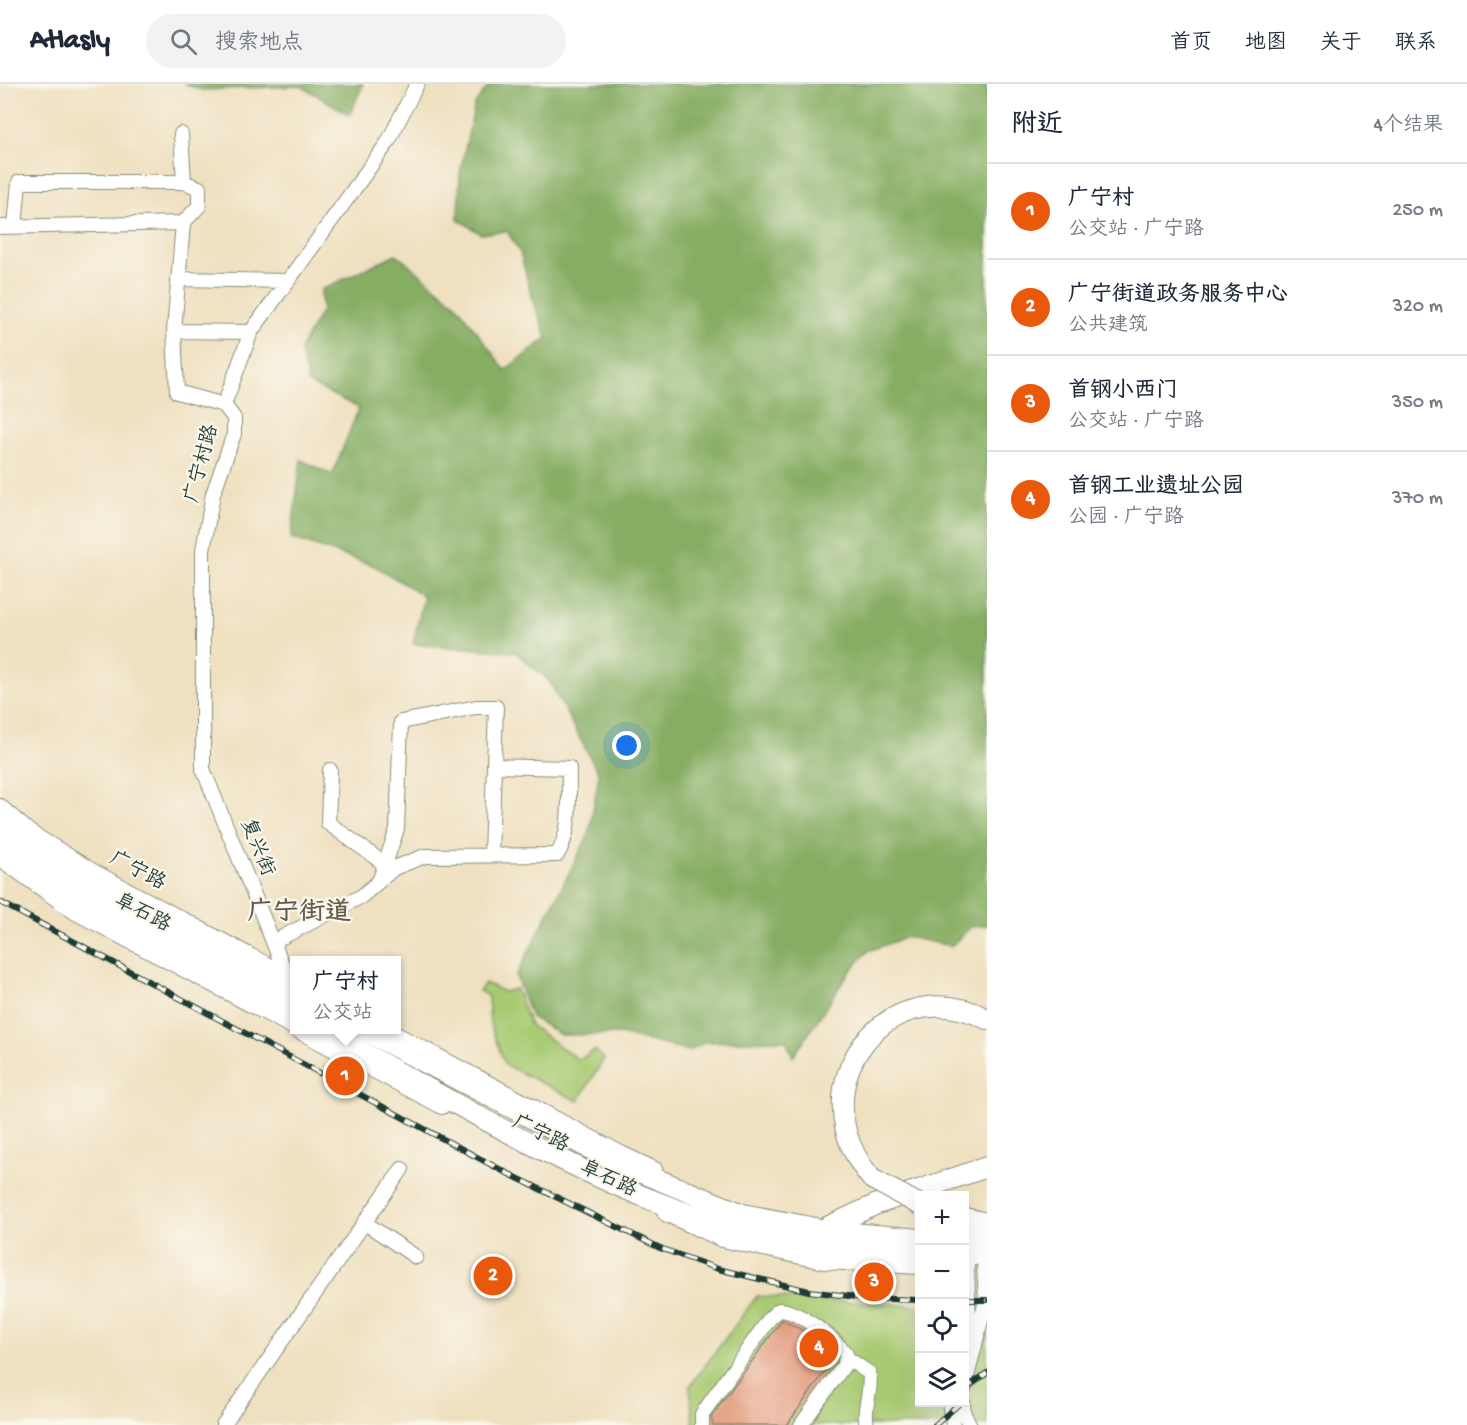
<!DOCTYPE html>
<html lang="zh">
<head>
<meta charset="utf-8">
<style>
  body { margin:0; font-family:"Gochi Hand","LXGW WenKai TC",sans-serif; background:#f2f2f3; color:#1f2937 }
  .controls { position:absolute; right:18px; bottom:18px; display:grid; overflow:hidden; border-radius:0px; box-shadow:0 6px 24px #0002 }
  .controls button { width:54px; height:54px; display:grid; place-items:center; padding:0; border:0; border-bottom:2px solid #e0e1e3; background:#fff; color:#1f2937; font:30px sans-serif }
  .you { position:absolute; left:627px; top:662px; width:21px; height:21px; margin:-15px; border:4px solid #fff; border-radius:50%; background:#1a73e8; box-shadow:0 0 0 9px #1a73e833 }
  .badge { display:grid; place-items:center; width:39px; height:39px; border-radius:50%; background:#ea580c; color:#fff; font-size:20px; font-weight:700 }
  .pin { position:absolute; translate:-50% -50%; border:3px solid #fff; box-shadow:0 2px 6px #0006 }
  .popup { position:absolute; left:290px; top:872px; width:111px; height:78px; box-sizing:border-box; display:grid; place-content:center; border-radius:0px; background:#fff; filter:drop-shadow(0 2px 4px #0005); font-size:20px; white-space:nowrap; color:#747a83 }
  .popup b { font-size:22px; color:#1f2937 }
  .popup::after { content:''; position:absolute; left:50%; top:100%; margin-left:-12px; border:12px solid transparent; border-top-color:#fff }
  .list { margin:0; padding:0; list-style:none }
  h2 { display:flex; justify-content:space-between; align-items:center; height:78px; margin:0; padding:0 24px; font-size:26px }
  h2 small { font-size:20px; font-weight:400; color:#747a83 }
  .list li { display:grid; grid-template-columns:39px 1fr auto; gap:18px; align-items:center; box-sizing:border-box; height:96px; padding:0 24px; border-top:2px solid #e0e1e3 }
  .list b { display:block; font-size:22px; white-space:nowrap }
  .list p { margin:0; font-size:20px; white-space:nowrap; color:#747a83 }
  .list em { font-size:20px; font-style:normal; color:#747a83 }
  .icon { flex:none; width:33px; height:33px; fill:none; stroke:currentColor; stroke-width:2; stroke-linecap:round; stroke-linejoin:round }
  .map { position:relative; flex:none; width:987px; height:1341px; overflow:hidden }
  header { display:flex; align-items:center; gap:36px; box-sizing:border-box; height:84px; padding:0 30px; background:#fff; border-bottom:2px solid #e0e1e3 }
  header strong { font-size:28px }
  nav { display:flex; gap:33px; margin-inline-start:auto; font-size:21px }
  .search { width:420px; height:54px; background:#f2f2f3; display:flex; align-items:center; gap:15px; box-sizing:border-box; padding:0 21px; border-radius:33px; color:#747a83; font-size:22px }
  main { display:flex }
  aside { flex:1; background:#fff }
  .map>svg:first-child { display:block }
  .green { fill:#a8ca72; stroke:#648453; stroke-width:1.5 }
  .forest { fill:#86ae64; stroke:#52764c; stroke-width:1.5 }
  .building { fill:#e29678 }
  .lines { fill:none; stroke-linecap:round; stroke-linejoin:round }
  .minor-casing { stroke:#878e7a; stroke-width:16 }
  .highway-casing { stroke:#878e7a; stroke-width:22 }
  .minor { stroke:#fff; stroke-width:14 }
  .highway { stroke:#fff; stroke-width:20 }
  .rail-casing { stroke:#1f3d34; stroke-width:6 }
  .rail { stroke:#fbf7ec; stroke-width:4; stroke-dasharray:11; stroke-linecap:butt }
  .highway-bridge-casing { stroke:#878e7a; stroke-width:22; stroke-linecap:butt }
  .highway-bridge { stroke:#fff; stroke-width:20 }
  .labels { text-anchor:middle; dominant-baseline:central; stroke-width:4.5; stroke-linejoin:round; paint-order:stroke }
  .street-label { font-size:20px; fill:#1f3d34; stroke:#fbf7ec }
  .district-label { font-size:26px; font-weight:bold; fill:#635c4c; stroke:#fbf7ec }
</style>
</head>
<body>
<header>
<strong>Atlasly</strong>
<div class="search"><svg class="icon" aria-label="search" viewBox="0 0 24 24"><circle cx="10" cy="10" r="6"/><path d="M15 15l6 6"/></svg>搜索地点</div>
<nav><a>首页</a><a>地图</a><a>关于</a><a>联系</a></nav>
</header>
<main>
<div class="map">
<svg width="987" height="1341" viewBox="0 0 987 1341">
  <rect width="100%" height="100%" fill="#fbf7ec"/>
  <filter id="ink" filterUnits="userSpaceOnUse"><feTurbulence type="fractalNoise" baseFrequency=".0167" numOctaves="2"/><feDisplacementMap in="SourceGraphic" scale="12" xChannelSelector="R" yChannelSelector="G"/><feConvolveMatrix kernelMatrix="1 2 1 2 8 2 1 2 1" color-interpolation-filters="sRGB"/></filter>
  <filter id="wash" filterUnits="userSpaceOnUse"><feTurbulence type="fractalNoise" baseFrequency=".008" numOctaves="4" result="noise"/><feDisplacementMap in="SourceGraphic" scale="24" xChannelSelector="R" yChannelSelector="G"/><feGaussianBlur stdDeviation="1.35" result="paint"/><feColorMatrix in="noise" values="0 0 0 0 0 0 0 0 0 0 0 0 0 0 0 0 0 1.4 0 .05"/><feComposite in="paint" operator="in"/></filter>
  <g filter="url(#wash)">
    <rect width="100%" height="100%" fill="#efe0c0"/>
    <!-- green -->
    <path class="green" d="M 485,899 L 504,908 L 516,905 L 530,941 L 579,976 L 595,966 L 604,975 L 578,1017 L 505,981 L 490,940 L 488,912 L 479,907 Z
      M 757,1212 L 919,1222 L 920,1318 L 964,1318 L 965,1225 L 987,1227 L 987,1341 L 693,1341 L 690,1302 Z"/>
    <!-- forest -->
    <path class="forest" d="M 184,0 L 363,0 L 350,31 L 301,2 L 201,6 Z
      M 490,0 L 987,0 L 987,841 L 971,843 L 951,862 L 907,853 L 868,867 L 848,890 L 793,973 L 786,956 L 705,958 L 690,967 L 620,950 L 561,951 L 531,933 L 516,892 L 589,750 L 599,690 L 549,597 L 515,568 L 413,560 L 424,512 L 375,482 L 291,454 L 301,376 L 332,391 L 359,324 L 308,299 L 300,265 L 322,226 L 321,206 L 396,170 L 457,221 L 505,286 L 547,254 L 531,210 L 520,168 L 507,147 L 481,150 L 458,135 L 460,88 L 475,20 Z"/>
    <g id="blocks">
      <!-- building -->
      <path class="building" d="M 782,1236 L 810,1250 L 836,1272 L 787,1341 L 713,1341 L 711,1333 Z"/>
    </g>
  </g>
  <g filter="url(#ink)">
    <use href="#blocks" fill-opacity="0" stroke="#878e7a" stroke-width="1.5"/>
    <g class="lines">
      <defs>
        <path id="minor" d="M 181,50 L 184,98 L 199,104 L 199,122 L 183,139 L 174,247 L 177,308 L 224,321
          M 15,142 L 19,98 L 184,98
          M 0,143 L 183,139
          M 178,195 L 288,197
          M 174,247 L 251,248
          M 224,321 L 234,334 L 234,350 L 213,410 L 203,466 L 203,685 L 286,890
          M 224,321 L 251,248 L 388,58 L 417,0
          M 330,686 L 328,739 L 386,781
          M 0,722 L 30,748 L 95,788 L 287,891
          M 0,775 L 74,828 L 294,944
          M 380,795 L 397,745 L 401,638 L 476,623 L 496,623 L 494,682
          M 273,858 L 362,812 L 394,784 L 425,772 L 557,771 C 573,745 568,713 569,684 L 494,682 L 491,770
          M 296,946 L 442,1023
          M 389,946 L 621,1069 L 655,1085
          M 665,1130 L 722,1156 L 824,1178 L 920,1183
          M 365,1139 L 416,1173
          M 964,1261 L 969,1235 L 967,1183
          M 847,1274 L 869,1289 C 873,1307 862,1324 867,1341
          M 964,1305 L 986,1216 L 984,1183
          M 949,1318 L 953,1341
          M 963,1318 L 964,1330 L 970,1341
          M 223,1341 L 402,1085
          M 702,1341 L 702,1330 L 770,1234 L 779,1226 C 798,1226 835,1255 846,1270 L 845,1280 L 801,1341"/>
        <path id="highway" d="M 0,737 L 25,759 L 90,803 L 294,909
          M 0,760 L 18,776 L 82,818 L 294,931
          M 322,946 C 506,1045 703,1176 920,1172
          M 363,946 L 617,1079 L 743,1130 L 831,1147 L 920,1155
          M 872,1095 C 794,1004 886,883 987,935
          M 964,1134 L 987,1139
          M 827,1143 L 877,1120 L 987,1083
          M 964,1154 L 987,1154
          M 964,1171 L 987,1171"/>
      </defs>
      <!-- minor casing -->
      <use href="#minor" class="minor-casing"/>
      <!-- highway casing -->
      <use href="#highway" class="highway-casing"/>
      <!-- minor -->
      <use href="#minor" class="minor"/>
      <!-- highway -->
      <use href="#highway" class="highway"/>
      <defs>
        <path id="rail" d="M 0,818 L 503,1087 L 660,1164 L 718,1185 L 809,1207 L 864,1214 L 920,1216
          M 964,1216 L 987,1216
          M 964,1306 L 987,1289
          M 935,1341 L 961,1318"/>
      </defs>
      <!-- rail casing -->
      <use href="#rail" class="rail-casing"/>
      <!-- rail -->
      <use href="#rail" class="rail"/>
      <defs>
        <path id="highway-bridge" d="M 872,1095 L 920,1121"/>
      </defs>
      <!-- highway-bridge casing -->
      <use href="#highway-bridge" class="highway-bridge-casing"/>
      <!-- highway-bridge -->
      <use href="#highway-bridge" class="highway-bridge"/>
    </g>
  </g>
  <g class="labels">
    <!-- street labels -->
    <g class="street-label">
      <text transform="translate(203 380) rotate(-75)">广宁村路</text>
      <text transform="translate(256 764) rotate(68)">复兴街</text>
      <text transform="translate(137 788) rotate(28)">广宁路</text>
      <text transform="translate(142 830) rotate(28)">阜石路</text>
      <text transform="translate(540 1051) rotate(26)">广宁路</text>
      <text transform="translate(608 1096) rotate(25)">阜石路</text>
    </g>
    <!-- district labels -->
    <g class="district-label">
      <text x="299" y="830">广宁街道</text>
    </g>
  </g>
</svg>
<div class="controls">
<button>+</button>
<button>−</button>
<button><svg class="icon" aria-label="locate" viewBox="0 0 24 24"><circle cx="12" cy="12" r="6"/><path d="M12 2v4M12 18v4M2 12h4M18 12h4"/></svg></button>
<button><svg class="icon" aria-label="layers" viewBox="0 0 24 24"><path d="M12 4l9 5-9 5-9-5zM3 14l9 5 9-5"/></svg></button>
</div>
<div class="you"></div>
<div class="pin badge" style="left:345px;top:992px">1</div>
<div class="popup"><b>广宁村</b>公交站</div>
<div class="pin badge" style="left:493px;top:1192px">2</div>
<div class="pin badge" style="left:874px;top:1198px">3</div>
<div class="pin badge" style="left:819px;top:1264px">4</div>
</div>
<aside>
<h2>附近<small>4个结果</small></h2>
<ul class="list">
<li><span class="badge">1</span><div><b>广宁村</b><p>公交站 · 广宁路</p></div><em>250 m</em></li>
<li><span class="badge">2</span><div><b>广宁街道政务服务中心</b><p>公共建筑</p></div><em>320 m</em></li>
<li><span class="badge">3</span><div><b>首钢小西门</b><p>公交站 · 广宁路</p></div><em>350 m</em></li>
<li><span class="badge">4</span><div><b>首钢工业遗址公园</b><p>公园 · 广宁路</p></div><em>370 m</em></li>
</ul>
</aside>
</main>
</body>
</html>
